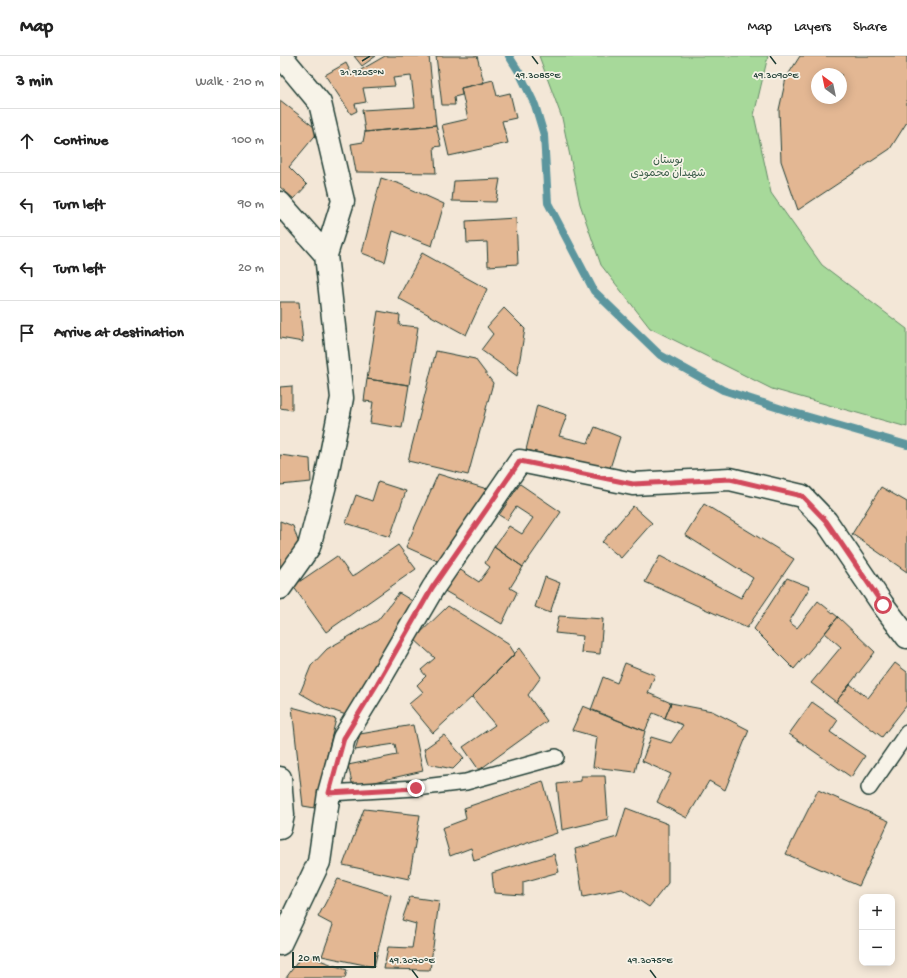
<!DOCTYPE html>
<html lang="en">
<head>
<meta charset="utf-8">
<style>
  body { margin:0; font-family:"Gochi Hand","Playpen Sans Arabic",sans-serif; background:#f2f2f2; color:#222 }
  .controls { position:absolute; right:12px; bottom:12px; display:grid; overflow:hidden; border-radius:8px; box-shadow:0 2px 10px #0003 }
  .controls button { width:36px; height:36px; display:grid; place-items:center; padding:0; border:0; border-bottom:1px solid #e0e0e0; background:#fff; color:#222; font:20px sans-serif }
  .compass { position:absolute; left:531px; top:12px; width:36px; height:36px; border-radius:50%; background:#fff; box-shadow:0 2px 10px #0003; rotate:327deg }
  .scale { position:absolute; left:12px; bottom:10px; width:84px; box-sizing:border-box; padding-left:4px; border:2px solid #1f3d34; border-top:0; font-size:11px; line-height:14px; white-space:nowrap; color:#1f3d34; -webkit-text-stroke:3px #f7f3e8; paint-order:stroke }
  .stop { position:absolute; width:12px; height:12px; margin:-9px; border:3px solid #d1495b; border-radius:50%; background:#fff }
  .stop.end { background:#d1495b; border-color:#fff; box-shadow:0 1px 4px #0008 }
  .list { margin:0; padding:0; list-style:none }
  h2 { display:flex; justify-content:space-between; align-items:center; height:52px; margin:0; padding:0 16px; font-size:17px }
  h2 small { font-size:13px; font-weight:400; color:#767676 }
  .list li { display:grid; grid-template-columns:26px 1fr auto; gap:12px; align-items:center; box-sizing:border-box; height:64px; padding:0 16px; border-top:1px solid #e0e0e0 }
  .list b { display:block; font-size:15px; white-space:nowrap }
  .list em { font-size:13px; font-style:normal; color:#767676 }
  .icon { flex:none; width:22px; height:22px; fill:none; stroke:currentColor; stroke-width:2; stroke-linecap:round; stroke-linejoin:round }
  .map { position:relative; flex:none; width:627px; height:922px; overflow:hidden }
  header { display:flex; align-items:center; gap:24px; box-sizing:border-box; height:56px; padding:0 20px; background:#fff; border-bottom:1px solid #e0e0e0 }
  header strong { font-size:19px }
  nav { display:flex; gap:22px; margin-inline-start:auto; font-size:14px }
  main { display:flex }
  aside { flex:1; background:#fff }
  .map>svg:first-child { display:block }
  .green { fill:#a7d99a; stroke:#638b67 }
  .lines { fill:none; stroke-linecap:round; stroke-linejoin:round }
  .stream { stroke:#5c969e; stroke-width:8 }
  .building { fill:#e3b793; stroke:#1f3d34; fill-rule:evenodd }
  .service-casing { stroke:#1f3d34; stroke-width:18 }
  .minor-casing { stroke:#1f3d34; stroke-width:25 }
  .service { stroke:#f7f3e8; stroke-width:15 }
  .minor { stroke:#f7f3e8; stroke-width:22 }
  .route { stroke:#d1495b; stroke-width:5 }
  .ticks { fill:none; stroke:#1f3d34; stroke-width:1.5 }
  .labels { text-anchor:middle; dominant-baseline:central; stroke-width:3.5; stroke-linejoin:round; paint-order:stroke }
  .park-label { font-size:11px; fill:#3a5c48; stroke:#f7f3e8 }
  .ticks-label { font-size:10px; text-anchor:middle; fill:#1f3d34; stroke:#f7f3e8; stroke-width:3.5; stroke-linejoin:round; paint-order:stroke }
</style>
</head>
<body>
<header>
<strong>Map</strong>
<nav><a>Map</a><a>Layers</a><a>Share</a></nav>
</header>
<main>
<aside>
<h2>3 min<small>Walk · 210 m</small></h2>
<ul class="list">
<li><svg class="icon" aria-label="ahead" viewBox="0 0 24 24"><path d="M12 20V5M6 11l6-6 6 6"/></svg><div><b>Continue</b></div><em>100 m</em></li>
<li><svg class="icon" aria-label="left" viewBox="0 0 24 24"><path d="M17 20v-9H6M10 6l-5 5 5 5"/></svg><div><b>Turn left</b></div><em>90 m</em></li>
<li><svg class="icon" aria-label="left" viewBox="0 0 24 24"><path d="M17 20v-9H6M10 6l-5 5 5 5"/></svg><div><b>Turn left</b></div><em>20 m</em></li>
<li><svg class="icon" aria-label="arrive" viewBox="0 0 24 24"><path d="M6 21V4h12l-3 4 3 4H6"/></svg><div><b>Arrive at destination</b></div></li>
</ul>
</aside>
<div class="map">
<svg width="627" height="922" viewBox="0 0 627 922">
  <rect width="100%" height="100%" fill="#f3e7d7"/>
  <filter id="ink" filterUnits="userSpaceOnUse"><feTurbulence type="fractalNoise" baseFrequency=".025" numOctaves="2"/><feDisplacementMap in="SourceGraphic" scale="8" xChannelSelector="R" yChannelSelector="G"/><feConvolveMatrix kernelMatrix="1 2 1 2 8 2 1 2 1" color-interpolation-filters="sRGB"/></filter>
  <g filter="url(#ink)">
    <!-- green -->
    <path class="green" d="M 259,0 L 488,0 L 474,59 L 491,137 L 542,209 L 627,273 L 627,371 L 492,333 L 370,272 L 321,209 L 300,148 L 282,62 Z"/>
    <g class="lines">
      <!-- stream -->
      <path class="stream" d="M 229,0 L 239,16 L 255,49 L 264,79 L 268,147 L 314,235 L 380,299 L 443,334 L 508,355 L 627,389"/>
    </g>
    <!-- building -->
    <path class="building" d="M 74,0 L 96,0 L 82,10 Z
      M 105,0 L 149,0 L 156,69 L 85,76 L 82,54 L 135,51 L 131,20 L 113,22 L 115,30 L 83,32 L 86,46 L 75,48 L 77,55 L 71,58 L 45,19 L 66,7 L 72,19 Z
      M 156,0 L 197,0 L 204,27 L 181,32 L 182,39 L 174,41 L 175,49 L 162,49 Z
      M 520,0 L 627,0 L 627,66 L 610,93 L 518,154 L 501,105 L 499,54 L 506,22 ZM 537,18 L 561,18 L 561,42 L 537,42 Z
      M 213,24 L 217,40 L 230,37 L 236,62 L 222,65 L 228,87 L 169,100 L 162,69 L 188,63 L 181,32 Z
      M 0,44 L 39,75 L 9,111 L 27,129 L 14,143 L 0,131 Z
      M 156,69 L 161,90 L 154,91 L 156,117 L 76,116 L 71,88 L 83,86 L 85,76 Z
      M 101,122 L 120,128 L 164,148 L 152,190 L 113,175 L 105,206 L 82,197 Z
      M 220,123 L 216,146 L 172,145 L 174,125 Z
      M 236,162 L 238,208 L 208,210 L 207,186 L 187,187 L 186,165 Z
      M 142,197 L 207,233 L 186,279 L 118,242 Z
      M 0,246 L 19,246 L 23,286 L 0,282 Z
      M 224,252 L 245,273 L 237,320 L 201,294 L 213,278 L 207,271 Z
      M 98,255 L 120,259 L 119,269 L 138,271 L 129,329 L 87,323 Z
      M 156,295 L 195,303 L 213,327 L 188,419 L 128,405 Z
      M 87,323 L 129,329 L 122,372 L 90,367 L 93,346 L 84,345 Z
      M 12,330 L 12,354 L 0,352 L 0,331 Z
      M 257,349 L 287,359 L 279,380 L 308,387 L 315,371 L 340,381 L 330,412 L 246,394 Z
      M 0,399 L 30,403 L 31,426 L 0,429 Z
      M 158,418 L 207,433 L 162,507 L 126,491 Z
      M 98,426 L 126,435 L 110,481 L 66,467 L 76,439 L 92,445 Z
      M 240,428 L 281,456 L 243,511 L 214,491 L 229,470 L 242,478 L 253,462 L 236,451 L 227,464 L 219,459 Z
      M 601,431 L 627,446 L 627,516 L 572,478 Z
      M 424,448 L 514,503 L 467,572 L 365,526 L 380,500 L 461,542 L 473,522 L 405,479 Z
      M 353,450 L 372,467 L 341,502 L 322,486 Z
      M 0,465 L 13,470 L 20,491 L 0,517 Z
      M 118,489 L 136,513 L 46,576 L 13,530 L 57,500 L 72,521 Z
      M 214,491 L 243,511 L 230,532 L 237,536 L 222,568 L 163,534 L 176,511 L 199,526 L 210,511 L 205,507 Z
      M 265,521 L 280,527 L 270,557 L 255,551 Z
      M 507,522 L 530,531 L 509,566 L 517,572 L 538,545 L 558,561 L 514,613 L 474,573 Z
      M 119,537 L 134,546 L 69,660 L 46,652 L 20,637 L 31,610 L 47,593 L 98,564 Z
      M 168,550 L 228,587 L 235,598 L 192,641 L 153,677 L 129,648 L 143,636 L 137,629 L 146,620 L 141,614 L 155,602 L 134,583 Z
      M 279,560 L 323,563 L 320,598 L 301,596 L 303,580 L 275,577 Z
      M 558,561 L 595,596 L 556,646 L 531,627 L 561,591 L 545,577 Z
      M 240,592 L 261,621 L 248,639 L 267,665 L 199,714 L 183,691 L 215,669 L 192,641 Z
      M 345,607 L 375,619 L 368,637 L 391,647 L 385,662 L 373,657 L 365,675 L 311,654 L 323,621 L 337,627 Z
      M 615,607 L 627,616 L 627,649 L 602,681 L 556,646 L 570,628 L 588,642 Z
      M 532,646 L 558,664 L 550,676 L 585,700 L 571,721 L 509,678 Z
      M 391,647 L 432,655 L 469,674 L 445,734 L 429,725 L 407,762 L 377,746 L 391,718 L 362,705 L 371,681 L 391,687 L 403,669 L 385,662 Z
      M 303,650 L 365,675 L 355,716 L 313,711 L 317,681 L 292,674 Z
      M 12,651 L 56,663 L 44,712 L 41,753 L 23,750 Z
      M 133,669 L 143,715 L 73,731 L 68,709 L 117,699 L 115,688 L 75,694 L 80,678 Z
      M 164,679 L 184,702 L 173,713 L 148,708 L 144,693 Z
      M 301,720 L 325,720 L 328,763 L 282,774 L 277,728 L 301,725 Z
      M 263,725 L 277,777 L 194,805 L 191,792 L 170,800 L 162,772 L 186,763 L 184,752 Z
      M 538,734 L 609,765 L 579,830 L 506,798 Z
      M 346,752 L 388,768 L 388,827 L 369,851 L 342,833 L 303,841 L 295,793 L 337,781 Z
      M 84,753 L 140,759 L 129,823 L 63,809 Z
      M 274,798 L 279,816 L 243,826 L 243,839 L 214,837 L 212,817 Z
      M 58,823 L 111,839 L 94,911 L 42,900 L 53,869 L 38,861 Z
      M 130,841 L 159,845 L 150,914 L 104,913 L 108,891 L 132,892 L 136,868 L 122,864 Z
      M 23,898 L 67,914 L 65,922 L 6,922 Z"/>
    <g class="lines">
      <defs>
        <path id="service" d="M 589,732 L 627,677
          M 49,737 L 136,732 L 186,726 L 276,701"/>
        <path id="minor" d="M 0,147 L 46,199 L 63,145 L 40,47 L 1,0
          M 0,532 L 29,491 L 45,429 L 62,342 L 46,199
          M 0,722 L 3,759 L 0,772
          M 0,888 L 39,806 L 49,737 L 64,682 L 97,628 L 153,532 L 240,405 L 353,428 L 450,423 L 522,440 L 546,465 L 603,549 L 627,581"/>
      </defs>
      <!-- service casing -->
      <use href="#service" class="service-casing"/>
      <!-- minor casing -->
      <use href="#minor" class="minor-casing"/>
      <!-- service -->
      <use href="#service" class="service"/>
      <!-- minor -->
      <use href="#minor" class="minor"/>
    </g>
  </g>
  <g class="lines" filter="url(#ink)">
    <!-- route -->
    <path class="route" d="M 136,732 L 49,737 L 64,682 L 97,628 L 152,532 L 240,405 L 353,428 L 450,423 L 522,440 L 546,465 L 603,549"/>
  </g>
  <!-- ticks -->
  <path class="ticks" d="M 252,0 L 258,8M 490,0 L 496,8M 82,5 L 90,0M 132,914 L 138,922M 370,914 L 376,922"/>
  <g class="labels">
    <!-- park labels -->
    <g class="park-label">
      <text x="388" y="105">بوستان<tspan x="388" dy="13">شهیدان محمودی</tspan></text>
    </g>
  </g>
  <g class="ticks-label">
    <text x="82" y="19">31.9205°N</text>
    <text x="258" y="22">49.3085°E</text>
    <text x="496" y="22">49.3090°E</text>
    <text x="132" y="907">49.3070°E</text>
    <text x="370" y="907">49.3075°E</text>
  </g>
</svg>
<div class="controls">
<button>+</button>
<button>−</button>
</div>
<svg class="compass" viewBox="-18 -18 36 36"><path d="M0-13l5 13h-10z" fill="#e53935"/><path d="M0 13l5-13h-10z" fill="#767676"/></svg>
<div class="scale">20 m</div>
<div class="stop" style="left:603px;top:549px"></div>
<div class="stop end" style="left:136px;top:732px"></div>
</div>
</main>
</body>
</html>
